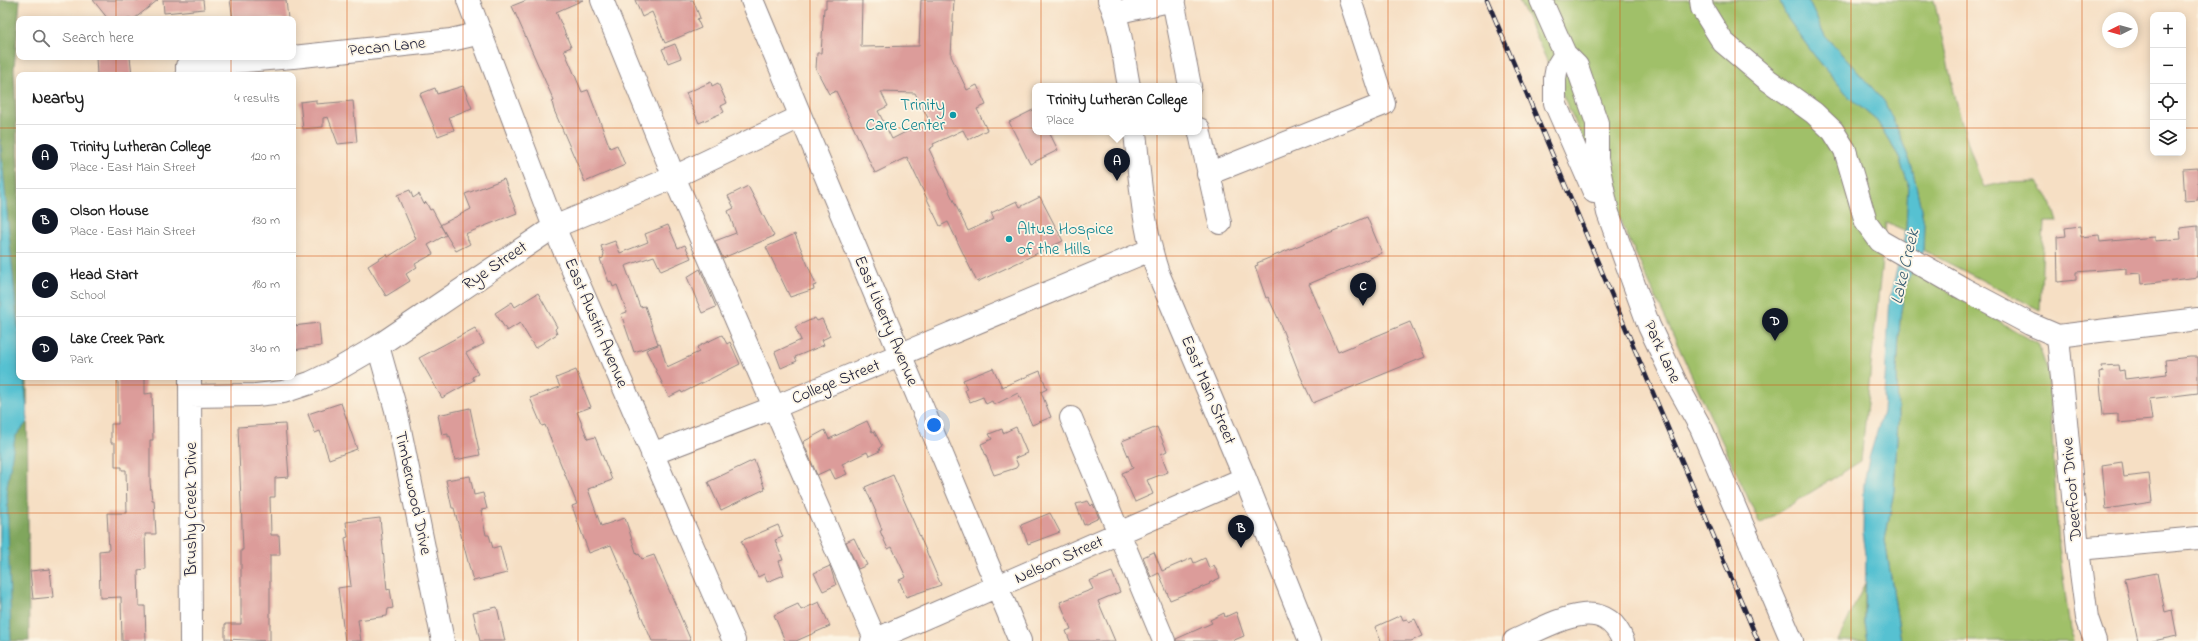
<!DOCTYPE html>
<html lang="en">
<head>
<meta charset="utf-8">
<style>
  body { margin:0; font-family:"Indie Flower",sans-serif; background:#f6f6f6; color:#222 }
  .controls { position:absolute; right:12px; top:12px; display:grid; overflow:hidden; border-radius:8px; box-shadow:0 2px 10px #0003 }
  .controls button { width:36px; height:36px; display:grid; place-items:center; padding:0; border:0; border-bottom:1px solid #e0e0e0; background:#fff; color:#222; font:20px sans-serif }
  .compass { position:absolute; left:2102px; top:12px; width:36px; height:36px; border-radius:50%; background:#fff; box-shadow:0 2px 10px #0003; rotate:265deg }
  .you { position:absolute; left:934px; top:425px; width:14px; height:14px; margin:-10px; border:3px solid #fff; border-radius:50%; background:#1a73e8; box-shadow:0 0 0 6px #1a73e833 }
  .badge { display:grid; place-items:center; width:26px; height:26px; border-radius:50%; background:#111827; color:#fff; font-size:13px; font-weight:700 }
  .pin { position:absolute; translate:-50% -33px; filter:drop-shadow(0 1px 2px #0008) }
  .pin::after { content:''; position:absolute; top:21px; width:14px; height:12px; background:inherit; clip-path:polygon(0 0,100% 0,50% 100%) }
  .popup { position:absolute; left:1032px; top:83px; width:170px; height:52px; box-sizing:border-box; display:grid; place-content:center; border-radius:8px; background:#fff; filter:drop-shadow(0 1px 3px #0005); font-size:13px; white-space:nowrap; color:#767676 }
  .popup b { font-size:15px; color:#222 }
  .popup::after { content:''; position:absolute; left:50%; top:100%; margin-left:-8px; border:8px solid transparent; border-top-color:#fff }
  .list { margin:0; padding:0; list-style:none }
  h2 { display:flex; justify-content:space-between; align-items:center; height:52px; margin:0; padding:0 16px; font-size:17px }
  h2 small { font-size:13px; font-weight:400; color:#767676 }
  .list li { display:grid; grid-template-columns:26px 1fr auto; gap:12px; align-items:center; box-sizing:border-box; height:64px; padding:0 16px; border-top:1px solid #e0e0e0 }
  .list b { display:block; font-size:15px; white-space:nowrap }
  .list p { margin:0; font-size:13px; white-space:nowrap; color:#767676 }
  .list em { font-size:13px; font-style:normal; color:#767676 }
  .icon { flex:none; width:22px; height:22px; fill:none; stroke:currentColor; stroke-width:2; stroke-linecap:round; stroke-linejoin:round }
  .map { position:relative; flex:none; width:2198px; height:641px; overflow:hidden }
  .search { position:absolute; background:#fff; box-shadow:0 2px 10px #0003; left:16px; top:16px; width:280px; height:44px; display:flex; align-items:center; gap:10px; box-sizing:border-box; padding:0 14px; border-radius:8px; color:#767676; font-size:15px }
  .panel { position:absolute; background:#fff; box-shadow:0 2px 10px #0003; left:16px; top:72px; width:280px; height:308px; border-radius:8px }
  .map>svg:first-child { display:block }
  .green { fill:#a0c069; stroke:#617152 }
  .forest { fill:#80a65d; stroke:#51644c }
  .water { fill:#56c1d1; stroke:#3c7286 }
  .building { fill:#dc9c9a; fill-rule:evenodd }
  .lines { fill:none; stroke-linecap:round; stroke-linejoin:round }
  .minor-casing { stroke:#8c8080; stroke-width:24 }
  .minor { stroke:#fff; stroke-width:22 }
  .rail-casing { stroke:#22223b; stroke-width:4.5 }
  .rail { stroke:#fcf5e5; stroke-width:3; stroke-dasharray:9; stroke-linecap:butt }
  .grid { fill:none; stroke:#d45411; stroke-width:1; stroke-opacity:0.55 }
  .culture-dot { fill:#0f9aa8; stroke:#fcf5e5; stroke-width:1.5 }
  .labels { text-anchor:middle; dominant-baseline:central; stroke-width:3.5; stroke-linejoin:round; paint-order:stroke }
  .street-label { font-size:17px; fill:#22223b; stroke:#fcf5e5 }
  .culture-label { font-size:17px; fill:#0d838f; stroke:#fcf5e5; text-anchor:end }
  .water-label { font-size:18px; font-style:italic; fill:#345a70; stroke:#fcf5e5 }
</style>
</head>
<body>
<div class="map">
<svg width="2198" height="641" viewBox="0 0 2198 641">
  <rect width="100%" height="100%" fill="#fcf5e5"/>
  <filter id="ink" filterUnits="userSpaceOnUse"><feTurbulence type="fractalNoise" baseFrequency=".025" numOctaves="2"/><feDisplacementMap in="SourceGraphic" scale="8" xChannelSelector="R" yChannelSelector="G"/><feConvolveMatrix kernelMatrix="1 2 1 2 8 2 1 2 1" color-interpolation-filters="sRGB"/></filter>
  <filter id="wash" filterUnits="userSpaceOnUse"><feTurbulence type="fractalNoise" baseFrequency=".012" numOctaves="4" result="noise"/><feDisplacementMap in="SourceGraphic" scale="16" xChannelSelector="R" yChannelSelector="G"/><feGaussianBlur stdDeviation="0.9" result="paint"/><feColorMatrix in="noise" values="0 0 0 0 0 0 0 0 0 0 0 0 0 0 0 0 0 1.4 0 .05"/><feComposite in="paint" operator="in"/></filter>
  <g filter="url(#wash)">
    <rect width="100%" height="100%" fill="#f6dfc4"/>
    <!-- green -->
    <path class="green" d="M 1519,0 L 1779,0 L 1788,19 L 1814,55 L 1851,99 L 1877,121 L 1898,155 L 1908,183 L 1906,231 L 1886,222 L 1861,461 L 1760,524 Z
      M 1808,0 L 1934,0 C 1948,63 1959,128 1984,187 L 2002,183 L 2038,182 L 2050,199 L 2057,222 L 2044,222 L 2040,310 L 1923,250 L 1924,223 L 1912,167 L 1899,133 L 1884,101 L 1825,36 Z
      M 1912,270 L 2038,344 L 2048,372 L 2059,547 L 2070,629 L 2075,641 L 1901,641 L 1885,540 L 1894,491 L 1898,421 L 1897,373 L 1900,318 L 1905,285 Z
      M 1865,583 L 1865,623 L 1868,641 L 1838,641 Z"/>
    <!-- forest -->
    <path class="forest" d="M 0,0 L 20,0 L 14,69 L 19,187 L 19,377 L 27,377 L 29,641 L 0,641 Z"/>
    <!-- water -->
    <path class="water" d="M 1779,0 L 1808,0 L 1825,36 L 1884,101 L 1899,133 L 1912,167 L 1924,223 L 1923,250 L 1905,285 L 1900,318 L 1897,373 L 1898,421 L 1894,491 L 1885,540 L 1901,641 L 1868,641 L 1865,623 L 1866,554 L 1863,532 L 1864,483 L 1869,458 L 1883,412 L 1890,298 L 1906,231 L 1908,183 L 1898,155 L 1877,121 L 1851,99 L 1814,55 L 1788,19 Z
      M 0,139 L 19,336 L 19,377 L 24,377 L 28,421 L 15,437 L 7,487 L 11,641 L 0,641 Z"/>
    <g id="blocks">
      <!-- building -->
      <path class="building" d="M 93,0 L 158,0 L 134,19 L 108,19 Z
        M 163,0 L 203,0 L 204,9 L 164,13 Z
        M 230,0 L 286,0 L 288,19 L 233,19 Z
        M 527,0 L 583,0 L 556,12 L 571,47 L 564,50 L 582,92 L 588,90 L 610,148 L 617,145 L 625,165 L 585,182 L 554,110 L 552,102 L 554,101 L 512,6 Z
        M 635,0 L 693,0 L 700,18 L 697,19 L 701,28 L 665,43 L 652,12 L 642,17 Z
        M 826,0 L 862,0 L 861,47 L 919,46 L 921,0 L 954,0 L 951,56 L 967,90 L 977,85 L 986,105 L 977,109 L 987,130 L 968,140 L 963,130 L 933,144 L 934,146 L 929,149 L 968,231 L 994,219 L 991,213 L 1017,201 L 1020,207 L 1040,197 L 1063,241 L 977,282 L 948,222 L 940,226 L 907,157 L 875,173 L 836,91 L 829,94 L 816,69 L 817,53 L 821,53 L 824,8 L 826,8 ZM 881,92 L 915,93 L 929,120 L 892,139 L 878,111 L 888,106 Z
        M 675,44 L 681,58 L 668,63 L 662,49 Z
        M 96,57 L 130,57 L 132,75 L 97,75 Z
        M 711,82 L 712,86 L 718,83 L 727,103 L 721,106 L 724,112 L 699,123 L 686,93 Z
        M 463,86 L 472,108 L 449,117 L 454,130 L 438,136 L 420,94 L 435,88 L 437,94 Z
        M 316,100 L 316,104 L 353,101 L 357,142 L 338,144 L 328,117 L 323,118 L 323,127 L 303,129 L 300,102 Z
        M 1035,109 L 1035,132 L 1049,132 L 1058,150 L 1030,164 L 1009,122 Z
        M 2198,168 L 2198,200 L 2185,201 L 2183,169 Z
        M 504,179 L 517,213 L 465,234 L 470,244 L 456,251 L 440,225 L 471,209 L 465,194 Z
        M 748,186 L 774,236 L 723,258 L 715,241 L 736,233 L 728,211 L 734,208 L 728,196 Z
        M 410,190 L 413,198 L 419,194 L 424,204 L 426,202 L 430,210 L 432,209 L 446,235 L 428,245 L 433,254 L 415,264 L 417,267 L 406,274 L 410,281 L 386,296 L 368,266 L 387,254 L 388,257 L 416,239 L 397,195 Z
        M 1367,217 L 1382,253 L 1309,284 L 1338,352 L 1410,322 L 1425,357 L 1313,403 L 1299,373 L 1277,316 L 1268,297 L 1266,298 L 1255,266 L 1258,265 L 1257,263 Z
        M 668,225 L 678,248 L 685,245 L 691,258 L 661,271 L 654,256 L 625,266 L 640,307 L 645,306 L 658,344 L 634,352 L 621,314 L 627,312 L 617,285 L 613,287 L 611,281 L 609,282 L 605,272 L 600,259 L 603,258 L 604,254 L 601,246 L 615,241 L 620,253 L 648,242 L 645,234 Z
        M 2080,226 L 2081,237 L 2099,235 L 2100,242 L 2155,237 L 2155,241 L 2181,239 L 2180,228 L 2198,226 L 2198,277 L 2142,284 L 2141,273 L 2126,274 L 2126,268 L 2076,272 L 2076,280 L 2058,282 L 2057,237 L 2066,236 L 2065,228 Z
        M 795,234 L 816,285 L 813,286 L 814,289 L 790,297 L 766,247 Z
        M 700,269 L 716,307 L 702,313 L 687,277 Z
        M 538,293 L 557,327 L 555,329 L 557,334 L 535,348 L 520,323 L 507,331 L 495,313 L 512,302 L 515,307 Z
        M 815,318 L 817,321 L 822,319 L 830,336 L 822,340 L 824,345 L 795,357 L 797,361 L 781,368 L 775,352 L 801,340 L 795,327 Z
        M 319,323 L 321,346 L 293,350 L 293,326 Z
        M 475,328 L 484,344 L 466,353 L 478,374 L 472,377 L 474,380 L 442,398 L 419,358 Z
        M 722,335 L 727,344 L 730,342 L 740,364 L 682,393 L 681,391 L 669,397 L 646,350 L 660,344 L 667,367 L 699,352 L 697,347 Z
        M 2190,357 L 2198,357 L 2198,393 L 2149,399 L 2152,420 L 2118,423 L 2118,414 L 2103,415 L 2099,373 L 2103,372 L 2102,366 L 2118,365 L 2119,371 L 2124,370 L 2125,379 L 2167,374 L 2165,360 Z
        M 993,368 L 1002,387 L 1040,371 L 1047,389 L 1041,392 L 1051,417 L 1032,425 L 1018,393 L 994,405 L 992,401 L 986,404 L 983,397 L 970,402 L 965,390 L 967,389 L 963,380 Z
        M 576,370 L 591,407 L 577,412 L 588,439 L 595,437 L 612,480 L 588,489 L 601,526 L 625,518 L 637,555 L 639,554 L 642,559 L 654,555 L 691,641 L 652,641 L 611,545 L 589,553 L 572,506 L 577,504 L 545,425 L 542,426 L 530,398 L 560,387 L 556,378 Z
        M 118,377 L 145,377 L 145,394 L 152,393 L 153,440 L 150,440 L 150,482 L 152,500 L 154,500 L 156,534 L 145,534 L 146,569 L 138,570 L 139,606 L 145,606 L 146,641 L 122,641 L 121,597 L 100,598 L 99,551 L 109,550 L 107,513 L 127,513 L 126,470 L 122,470 L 122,467 L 115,467 L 115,443 L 111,443 L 111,424 L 118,424 Z
        M 341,403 L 357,449 L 329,459 L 320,431 L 315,433 L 308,414 Z
        M 470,408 L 480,455 L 455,460 L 450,436 L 448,437 L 448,434 L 442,435 L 438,415 Z
        M 867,421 L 872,432 L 874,431 L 882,446 L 879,448 L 880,451 L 869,456 L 867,452 L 842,464 L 847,474 L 835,479 L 830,469 L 817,475 L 803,442 L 825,430 L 829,439 Z
        M 285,424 L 289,477 L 275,478 L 275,497 L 270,497 L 271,535 L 279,535 L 280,555 L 270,555 L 270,641 L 225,639 L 225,624 L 241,624 L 241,550 L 243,550 L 238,427 Z
        M 1016,427 L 1027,453 L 1015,458 L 1018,465 L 1016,468 L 994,475 L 981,444 L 992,439 L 989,434 L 1002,429 L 1003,433 Z
        M 1157,427 L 1167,451 L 1161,454 L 1168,472 L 1147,480 L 1153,494 L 1135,502 L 1122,473 L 1133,468 L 1122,441 Z
        M 754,460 L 765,489 L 721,510 L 708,482 Z
        M 2122,462 L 2124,477 L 2149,474 L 2152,502 L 2106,509 L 2102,465 Z
        M 893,475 L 941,585 L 906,597 L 899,580 L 906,577 L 892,547 L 888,549 L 880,531 L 882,530 L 875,512 L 876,512 L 865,487 Z
        M 470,476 L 474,495 L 483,493 L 487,509 L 481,510 L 486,535 L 489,535 L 493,548 L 500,546 L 507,573 L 473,581 L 454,508 L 452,508 L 446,480 Z
        M 1088,501 L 1091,506 L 1093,504 L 1099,518 L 1084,525 L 1076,504 Z
        M 1050,513 L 1060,532 L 1028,544 L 1021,525 Z
        M 380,518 L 387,590 L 390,589 L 393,608 L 388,609 L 387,616 L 358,620 L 361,641 L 345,641 L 338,588 L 351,586 L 345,538 L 348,537 L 346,522 Z
        M 778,525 L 783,537 L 775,540 L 783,560 L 779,561 L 784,575 L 767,582 L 764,574 L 758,577 L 741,541 Z
        M 854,538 L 867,565 L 858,569 L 846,542 Z
        M 1154,552 L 1162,571 L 1192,558 L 1194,563 L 1205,558 L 1209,568 L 1214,565 L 1220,578 L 1209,583 L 1210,584 L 1170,600 L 1159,573 L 1151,577 L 1143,557 Z
        M 830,566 L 836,585 L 823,591 L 814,573 Z
        M 50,569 L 53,597 L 33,599 L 30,571 Z
        M 1112,572 L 1120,592 L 1098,601 L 1115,641 L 1070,641 L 1066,631 L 1071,629 L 1060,602 L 1093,589 L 1089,581 Z
        M 2157,573 L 2165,612 L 2172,610 L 2177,636 L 2153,641 L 2138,641 L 2125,579 Z
        M 819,602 L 830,626 L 796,641 L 785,641 L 774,615 L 798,604 L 801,610 Z
        M 497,607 L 505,641 L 480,641 L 473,612 Z
        M 1236,612 L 1244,636 L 1232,641 L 1176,641 L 1176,639 L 1212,623 L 1210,620 L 1224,613 L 1225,617 Z
        M 1401,615 L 1403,620 L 1407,619 L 1409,622 L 1415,619 L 1423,636 L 1411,641 L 1381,641 L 1375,627 Z"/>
    </g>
  </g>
  <g filter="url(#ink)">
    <use href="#blocks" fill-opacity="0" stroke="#8c8080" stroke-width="1"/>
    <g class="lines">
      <defs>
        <path id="minor" d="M 468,0 L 554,227 L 734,641
          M 602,0 L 674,177 L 876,641
          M 752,0 L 1020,641
          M 1109,0 C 1122,28 1123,57 1129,86
          M 1173,0 L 1190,86
          M 1541,0 L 1565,54 L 1577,66 L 1597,123 L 1597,159 L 1608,213 L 1649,326 L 1676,383 L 1701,428 L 1792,641
          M 1701,0 L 1702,8 L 1723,42 L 1768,80 L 1814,113 L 1833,131 L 1845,150 L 1866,222 L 1880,241 L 1964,289 L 2030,324 L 2058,336
          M 1114,13 L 1174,0
          M 1565,54 L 1557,67 L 1555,78 L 1555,103 L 1594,192
          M 293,57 L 451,40 L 481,33
          M 187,75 L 187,66 L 292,57
          M 1199,129 L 1220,223
          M 1135,132 C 1140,180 1143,228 1158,273 L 1245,478 L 1310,641
          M 1208,174 L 1384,104 L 1350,0
          M 2058,336 L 2078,549 L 2087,618 L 2095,641
          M 2058,336 L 2198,319
          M 378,346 L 396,410 L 443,641
          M 190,377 L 191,641
          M 190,396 L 256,395 L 283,392 L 310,383 L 335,371 L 378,346 L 554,227 L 674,177 L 800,117
          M 1071,418 L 1164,641
          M 652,454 L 775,407 L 1150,250
          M 2078,549 L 2198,538
          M 872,641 L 1245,478
          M 1514,641 C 1549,626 1603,590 1623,641"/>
      </defs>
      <!-- minor casing -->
      <use href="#minor" class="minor-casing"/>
      <!-- minor -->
      <use href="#minor" class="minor"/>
      <defs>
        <path id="rail" d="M 1487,0 L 1758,641"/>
      </defs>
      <!-- rail casing -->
      <use href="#rail" class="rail-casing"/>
      <!-- rail -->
      <use href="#rail" class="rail"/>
    </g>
  </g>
  <!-- grid -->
  <path class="grid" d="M 116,0 L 116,19M 231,0 L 231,19M 347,0 L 347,641M 463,0 L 463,641M 578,0 L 578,641M 694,0 L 694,641M 810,0 L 810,641M 925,0 L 925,641M 1041,0 L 1041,641M 1157,0 L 1157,641M 1273,0 L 1273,641M 1388,0 L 1388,641M 1504,0 L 1504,641M 1620,0 L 1620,641M 1735,0 L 1735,641M 1851,0 L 1851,641M 1967,0 L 1967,641M 2082,0 L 2082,641M 116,57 L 116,75M 231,57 L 231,75M 0,128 L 19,128M 293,128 L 2153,128M 2183,128 L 2198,128M 0,256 L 19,256M 293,256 L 2198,256M 116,377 L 116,641M 231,377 L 231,641M 0,385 L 2198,385M 0,513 L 2198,513"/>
  <!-- markers -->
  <g class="culture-dot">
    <circle cx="953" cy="115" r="4"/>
    <circle cx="1009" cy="239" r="4"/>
  </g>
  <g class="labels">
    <!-- street labels -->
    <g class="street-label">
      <text transform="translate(387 47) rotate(-6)">Pecan Lane</text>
      <text transform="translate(495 266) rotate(-34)">Rye Street</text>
      <text transform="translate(886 321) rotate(67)">East Liberty Avenue</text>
      <text transform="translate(596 323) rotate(67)">East Austin Avenue</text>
      <text transform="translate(1662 352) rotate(65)">Park Lane</text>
      <text transform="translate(836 382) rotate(-22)">College Street</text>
      <text transform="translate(1208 390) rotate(67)">East Main Street</text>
      <text transform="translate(2072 489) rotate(-95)">Deerfoot Drive</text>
      <text transform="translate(413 493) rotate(78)">Timberwood Drive</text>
      <text transform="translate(191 509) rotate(-90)">Brushy Creek Drive</text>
      <text transform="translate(1059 560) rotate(-24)">Nelson Street</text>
    </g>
    <!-- culture labels -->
    <g class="culture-label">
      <text x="945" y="105">Trinity<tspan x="945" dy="20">Care Center</tspan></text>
      <text x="1017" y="229" text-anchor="start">Altus Hospice<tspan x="1017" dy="20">of the Hills</tspan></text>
    </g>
    <!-- water labels -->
    <g class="water-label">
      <text transform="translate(1906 267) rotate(-77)">Lake Creek</text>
    </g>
  </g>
</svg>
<div class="controls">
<button>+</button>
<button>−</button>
<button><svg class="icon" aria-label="locate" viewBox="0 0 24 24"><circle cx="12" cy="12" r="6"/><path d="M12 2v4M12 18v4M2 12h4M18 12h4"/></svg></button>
<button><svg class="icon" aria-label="layers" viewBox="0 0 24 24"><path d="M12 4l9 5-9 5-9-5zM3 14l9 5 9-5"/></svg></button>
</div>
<svg class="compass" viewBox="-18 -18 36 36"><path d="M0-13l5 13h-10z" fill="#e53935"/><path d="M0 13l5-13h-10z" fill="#767676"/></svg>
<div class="you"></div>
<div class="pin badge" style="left:1117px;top:181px">A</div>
<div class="popup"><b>Trinity Lutheran College</b>Place</div>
<div class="pin badge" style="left:1241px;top:548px">B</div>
<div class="pin badge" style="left:1363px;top:306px">C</div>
<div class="pin badge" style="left:1775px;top:341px">D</div>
<div class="search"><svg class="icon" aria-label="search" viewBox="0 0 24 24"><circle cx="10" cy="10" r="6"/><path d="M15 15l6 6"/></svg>Search here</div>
<section class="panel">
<h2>Nearby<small>4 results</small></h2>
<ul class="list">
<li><span class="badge">A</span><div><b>Trinity Lutheran College</b><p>Place · East Main Street</p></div><em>120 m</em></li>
<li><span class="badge">B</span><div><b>Olson House</b><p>Place · East Main Street</p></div><em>130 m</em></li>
<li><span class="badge">C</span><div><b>Head Start</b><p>School</p></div><em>180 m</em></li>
<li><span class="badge">D</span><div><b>Lake Creek Park</b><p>Park</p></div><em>340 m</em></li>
</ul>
</section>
</div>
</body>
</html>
